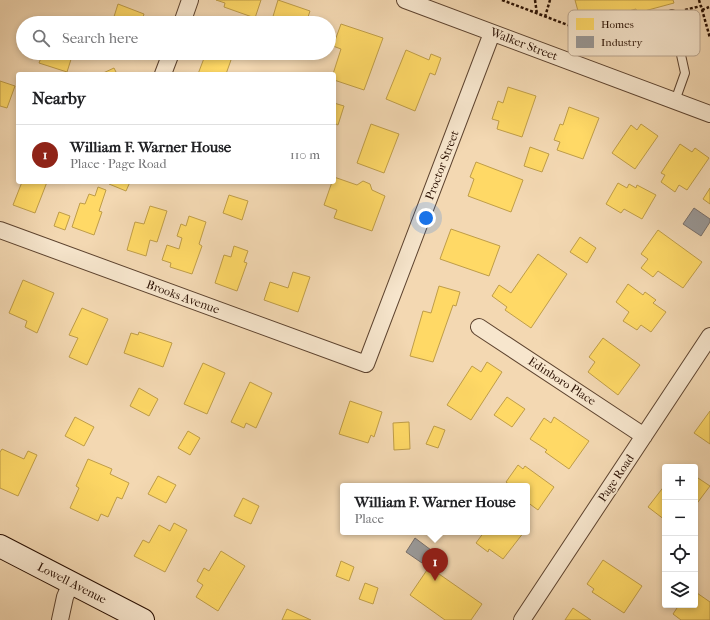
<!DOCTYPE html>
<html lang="en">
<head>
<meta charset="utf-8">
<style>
  body { margin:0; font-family:"IM FELL French Canon",serif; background:#f2f2f2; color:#202124 }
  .controls { position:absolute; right:12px; bottom:12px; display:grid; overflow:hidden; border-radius:4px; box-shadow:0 2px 6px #0003 }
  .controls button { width:36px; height:36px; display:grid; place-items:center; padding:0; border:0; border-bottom:1px solid #e0e0e0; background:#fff; color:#202124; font:20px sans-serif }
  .you { position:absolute; left:426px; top:218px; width:14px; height:14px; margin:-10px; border:3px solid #fff; border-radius:50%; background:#1a73e8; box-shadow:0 0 0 6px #1a73e833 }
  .badge { display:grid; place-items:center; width:26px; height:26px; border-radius:50%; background:#8f2418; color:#fff; font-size:13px; font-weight:700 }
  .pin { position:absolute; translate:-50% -33px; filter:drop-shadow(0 1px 2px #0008) }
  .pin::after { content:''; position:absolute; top:21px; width:14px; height:12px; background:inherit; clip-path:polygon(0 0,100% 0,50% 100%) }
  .popup { position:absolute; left:340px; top:483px; width:190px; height:52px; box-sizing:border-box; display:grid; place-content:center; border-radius:4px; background:#fff; filter:drop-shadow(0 1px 3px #0005); font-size:13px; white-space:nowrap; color:#757577 }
  .popup b { font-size:15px; color:#202124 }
  .popup::after { content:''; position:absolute; left:50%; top:100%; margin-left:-8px; border:8px solid transparent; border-top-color:#fff }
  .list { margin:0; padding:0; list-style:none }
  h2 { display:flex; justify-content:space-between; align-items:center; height:52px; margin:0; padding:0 16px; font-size:17px }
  h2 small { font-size:13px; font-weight:400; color:#757577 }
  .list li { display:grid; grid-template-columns:26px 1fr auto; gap:12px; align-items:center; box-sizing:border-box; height:60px; padding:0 16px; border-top:1px solid #e0e0e0 }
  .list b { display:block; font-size:15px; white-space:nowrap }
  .list p { margin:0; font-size:13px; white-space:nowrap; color:#757577 }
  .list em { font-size:13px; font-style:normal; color:#757577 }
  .icon { flex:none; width:22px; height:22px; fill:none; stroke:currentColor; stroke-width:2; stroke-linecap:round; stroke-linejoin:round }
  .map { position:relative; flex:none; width:710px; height:620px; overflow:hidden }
  .search { position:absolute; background:#fff; box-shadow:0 2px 6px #0003; left:16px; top:16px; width:320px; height:44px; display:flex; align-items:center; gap:10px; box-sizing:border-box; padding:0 14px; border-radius:22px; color:#757577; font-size:15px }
  .panel { position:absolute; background:#fff; box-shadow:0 2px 6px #0003; left:16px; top:72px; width:320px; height:112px; border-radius:4px }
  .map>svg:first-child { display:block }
  .homes { fill:#ffd966; stroke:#bf9d48 }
  .industry { fill:#999; stroke:#78706c }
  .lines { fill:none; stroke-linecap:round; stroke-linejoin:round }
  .lane-casing { stroke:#5d432f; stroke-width:10 }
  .street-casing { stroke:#5d432f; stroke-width:18 }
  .secondary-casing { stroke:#2b1103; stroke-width:24 }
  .path { stroke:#2b1103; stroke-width:2.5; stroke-dasharray:3 2; stroke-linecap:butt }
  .lane { stroke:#f7e6cd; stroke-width:8 }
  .street { stroke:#f7e6cd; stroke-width:16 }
  .secondary { stroke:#f7e6cd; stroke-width:22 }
  .labels { text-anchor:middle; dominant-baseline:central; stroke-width:4; stroke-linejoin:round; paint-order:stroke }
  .street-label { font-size:12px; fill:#2b1103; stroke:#f7e6cd }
  .key { fill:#f7e6cd; stroke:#baa690; stroke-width:1 }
  .key-label { font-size:11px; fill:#2b1103 }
</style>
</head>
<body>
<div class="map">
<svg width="710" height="620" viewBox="0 0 710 620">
  <rect width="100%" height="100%" fill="#f3d8b2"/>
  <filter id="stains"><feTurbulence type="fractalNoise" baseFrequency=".005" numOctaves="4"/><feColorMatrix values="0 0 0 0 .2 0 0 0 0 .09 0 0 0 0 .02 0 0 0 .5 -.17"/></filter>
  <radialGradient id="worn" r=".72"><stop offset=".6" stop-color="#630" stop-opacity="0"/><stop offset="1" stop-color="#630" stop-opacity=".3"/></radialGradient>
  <!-- homes -->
  <path class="homes" d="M 216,0 L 261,0 L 255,18 L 224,7 L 225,3 Z
    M 278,0 L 310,11 L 306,23 L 271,23 Z
    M 575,0 L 673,0 L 674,3 L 637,13 L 636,9 L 625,12 L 626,16 L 589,26 L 587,21 L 581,22 Z
    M 118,4 L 144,14 L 141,23 L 112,23 Z
    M 341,24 L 383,38 L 364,90 L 334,80 L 334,74 L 333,74 L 341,49 L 333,46 Z
    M 406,50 L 429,60 L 431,54 L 441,58 L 435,75 L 430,73 L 415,111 L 386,99 Z
    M 43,53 L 73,53 L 67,72 L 39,63 Z
    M 206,53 L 212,53 L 231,60 L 226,74 L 198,74 Z
    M 114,68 L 117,74 L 101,74 Z
    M 0,81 L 15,86 L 7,108 L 0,106 Z
    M 508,87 L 536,96 L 522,137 L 497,129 L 499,121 L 492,119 L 498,101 L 503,103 Z
    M 334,103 L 344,106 L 338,125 L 334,123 Z
    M 569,107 L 599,118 L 583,159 L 557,150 L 560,142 L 554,140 L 560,124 L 563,125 Z
    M 371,124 L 399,134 L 384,173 L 357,163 Z
    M 641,124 L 658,136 L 635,169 L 612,153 L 631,125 L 637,130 Z
    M 680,144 L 692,152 L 695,148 L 709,158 L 687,190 L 679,185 L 675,192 L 661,182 L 665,175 L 661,173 Z
    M 530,147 L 549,154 L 542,172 L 524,166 Z
    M 476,162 L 523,180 L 511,212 L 468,196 L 474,179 L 470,177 Z
    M 334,177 L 357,185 L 363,181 L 370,184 L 372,190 L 385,196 L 372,231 L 334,218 L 337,210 L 324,205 L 332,182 L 334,182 Z
    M 22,182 L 47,182 L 35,213 L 13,205 Z
    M 109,182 L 130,182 L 126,191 L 109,184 Z
    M 618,183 L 627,188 L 629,184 L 636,188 L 637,185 L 656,195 L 642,219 L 624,209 L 621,213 L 606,204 Z
    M 98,187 L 106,190 L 99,211 L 102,212 L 94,235 L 72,227 L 80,203 L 85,204 L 89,194 L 95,196 Z
    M 710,188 L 710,204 L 703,199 Z
    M 229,195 L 248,201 L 242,220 L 223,213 Z
    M 150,206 L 167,211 L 157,242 L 150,240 L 146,256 L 127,250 L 135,222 L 144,224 Z
    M 59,212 L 70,216 L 65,230 L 54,226 Z
    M 189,216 L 206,222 L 199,244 L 202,246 L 192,274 L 170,267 L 171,263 L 162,260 L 167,245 L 179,249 L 182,238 L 177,236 L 181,224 L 186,226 Z
    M 451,229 L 500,246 L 489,276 L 440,259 Z
    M 658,230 L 702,262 L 683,288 L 658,271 L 653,277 L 641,268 L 648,259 L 641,254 Z
    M 580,237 L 596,248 L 587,263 L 570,252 Z
    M 234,246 L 248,251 L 244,262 L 247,263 L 237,291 L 215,283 L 224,255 L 231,257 Z
    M 538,254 L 567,274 L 531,328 L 505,310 L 507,307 L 492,296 L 499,285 L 511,293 Z
    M 293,272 L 310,277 L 298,312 L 264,300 L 270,282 L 288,288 Z
    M 23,280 L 54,293 L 37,333 L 25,327 L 27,321 L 9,313 Z
    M 628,284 L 643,295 L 645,292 L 656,300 L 653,303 L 666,312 L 651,332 L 641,325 L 637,330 L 623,321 L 629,312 L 616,302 Z
    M 439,286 L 460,292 L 456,306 L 453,305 L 433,362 L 410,356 L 423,311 L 431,313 Z
    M 82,308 L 108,319 L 87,365 L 69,357 L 78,338 L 69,335 Z
    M 139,332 L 172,343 L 163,367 L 124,353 L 131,333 L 138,335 Z
    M 603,338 L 640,365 L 618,395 L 588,372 L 595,362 L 589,357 Z
    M 487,362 L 502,372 L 471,420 L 447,405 L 472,366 L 481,372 Z
    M 203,363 L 225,373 L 207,414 L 184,404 Z
    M 250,382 L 272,393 L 256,428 L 246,423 L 244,428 L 231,422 Z
    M 139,388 L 158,399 L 149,416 L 130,406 Z
    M 507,397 L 525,409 L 512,427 L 494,415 Z
    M 350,401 L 382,412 L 374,437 L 371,435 L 368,443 L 339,434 Z
    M 710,411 L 710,444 L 694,433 Z
    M 75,417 L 94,427 L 84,446 L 65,436 Z
    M 554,417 L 589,441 L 569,469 L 545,452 L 547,450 L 530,439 L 544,418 L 551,423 Z
    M 409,422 L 410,449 L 394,450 L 393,423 Z
    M 434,426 L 445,430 L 438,448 L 426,444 Z
    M 188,431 L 200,438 L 190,455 L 178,448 Z
    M 2,449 L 24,459 L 28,451 L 37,455 L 18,496 L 0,488 L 0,452 Z
    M 88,459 L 112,469 L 110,474 L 129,483 L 122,499 L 117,497 L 108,517 L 101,514 L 98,521 L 70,508 L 79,488 L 76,486 Z
    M 518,465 L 523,469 L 525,466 L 554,487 L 538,510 L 527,502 L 527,486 L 511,486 L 506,482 Z
    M 158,476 L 176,485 L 166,503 L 148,494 Z
    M 695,476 L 710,486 L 695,506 Z
    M 665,485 L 665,520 L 648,507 Z
    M 243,498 L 259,506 L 251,524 L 234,516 Z
    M 174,523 L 187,530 L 165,572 L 134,556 L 143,540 L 149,543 L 159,525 L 170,531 Z
    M 484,532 L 524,532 L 503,559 L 489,549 L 488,552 L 476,543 Z
    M 221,551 L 245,566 L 218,611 L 196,597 L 203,585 L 197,581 L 204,568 L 209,571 Z
    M 603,560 L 642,586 L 624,613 L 592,592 L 594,589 L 587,584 Z
    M 341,561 L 354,567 L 349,581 L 336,576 Z
    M 429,567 L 482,604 L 471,620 L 445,620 L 410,595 Z
    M 365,583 L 378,588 L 373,604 L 359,599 Z
    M 697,593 L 710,602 L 710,620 L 681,620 L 673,614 L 679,605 L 695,605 L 695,596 Z
    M 573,608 L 591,620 L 565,620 Z
    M 287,609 L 311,620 L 282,620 Z"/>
  <!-- industry -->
  <path class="industry" d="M 694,208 L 710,219 L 710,222 L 701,236 L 683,224 Z
    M 415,538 L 431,550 L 422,563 L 406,552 Z"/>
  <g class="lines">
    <defs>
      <path id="lane" d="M 672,14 L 685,73 L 675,101"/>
      <path id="street" d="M 405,0 L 710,114
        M 182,23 L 190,0
        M 163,74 L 171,53
        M 0,230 L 366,364 L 492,33
        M 479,327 L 644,436
        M 60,620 L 65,597 L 71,583
        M 522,620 L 710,336"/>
      <path id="secondary" d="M 0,546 L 143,620"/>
    </defs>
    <!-- lane casing -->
    <use href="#lane" class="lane-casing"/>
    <!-- street casing -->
    <use href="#street" class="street-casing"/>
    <!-- secondary casing -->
    <use href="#secondary" class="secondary-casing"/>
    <!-- path -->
    <path class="path" d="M 502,0 L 594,35 L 659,17
      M 535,0 L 537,14
      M 699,0 L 701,7
      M 685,10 L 701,6 L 710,38
      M 702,10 L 709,7
      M 545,17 L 550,0"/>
    <!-- lane -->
    <use href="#lane" class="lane"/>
    <!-- street -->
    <use href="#street" class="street"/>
    <!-- secondary -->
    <use href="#secondary" class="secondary"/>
  </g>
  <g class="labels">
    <!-- street labels -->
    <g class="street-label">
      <text transform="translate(524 44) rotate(21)">Walker Street</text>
      <text transform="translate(442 165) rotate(-69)">Proctor Street</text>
      <text transform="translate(183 297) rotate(20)">Brooks Avenue</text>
      <text transform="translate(562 381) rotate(33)">Edinboro Place</text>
      <text transform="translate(616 478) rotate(-56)">Page Road</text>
      <text transform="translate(72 583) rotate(27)">Lowell Avenue</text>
    </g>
  </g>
  <!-- legend -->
  <rect x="568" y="10" width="132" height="46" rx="6" class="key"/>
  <rect x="576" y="18" width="18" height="12" fill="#ffd966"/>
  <rect x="576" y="36" width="18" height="12" fill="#999"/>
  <g class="key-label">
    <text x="601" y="28">Homes</text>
    <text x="601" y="46">Industry</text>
  </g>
  <rect width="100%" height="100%" filter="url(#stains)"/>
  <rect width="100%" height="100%" fill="url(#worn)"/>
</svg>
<div class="controls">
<button>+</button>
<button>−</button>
<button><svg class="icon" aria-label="locate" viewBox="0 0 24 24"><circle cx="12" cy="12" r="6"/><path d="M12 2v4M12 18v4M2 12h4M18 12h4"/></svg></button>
<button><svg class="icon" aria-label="layers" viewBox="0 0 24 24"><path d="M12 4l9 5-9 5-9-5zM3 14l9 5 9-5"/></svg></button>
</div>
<div class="you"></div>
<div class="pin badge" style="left:435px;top:581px">1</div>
<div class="popup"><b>William F. Warner House</b>Place</div>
<div class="search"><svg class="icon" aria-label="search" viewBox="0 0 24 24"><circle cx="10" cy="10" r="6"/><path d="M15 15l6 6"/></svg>Search here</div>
<section class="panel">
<h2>Nearby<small></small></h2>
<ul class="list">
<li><span class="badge">1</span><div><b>William F. Warner House</b><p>Place · Page Road</p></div><em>110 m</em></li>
</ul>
</section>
</div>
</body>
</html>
